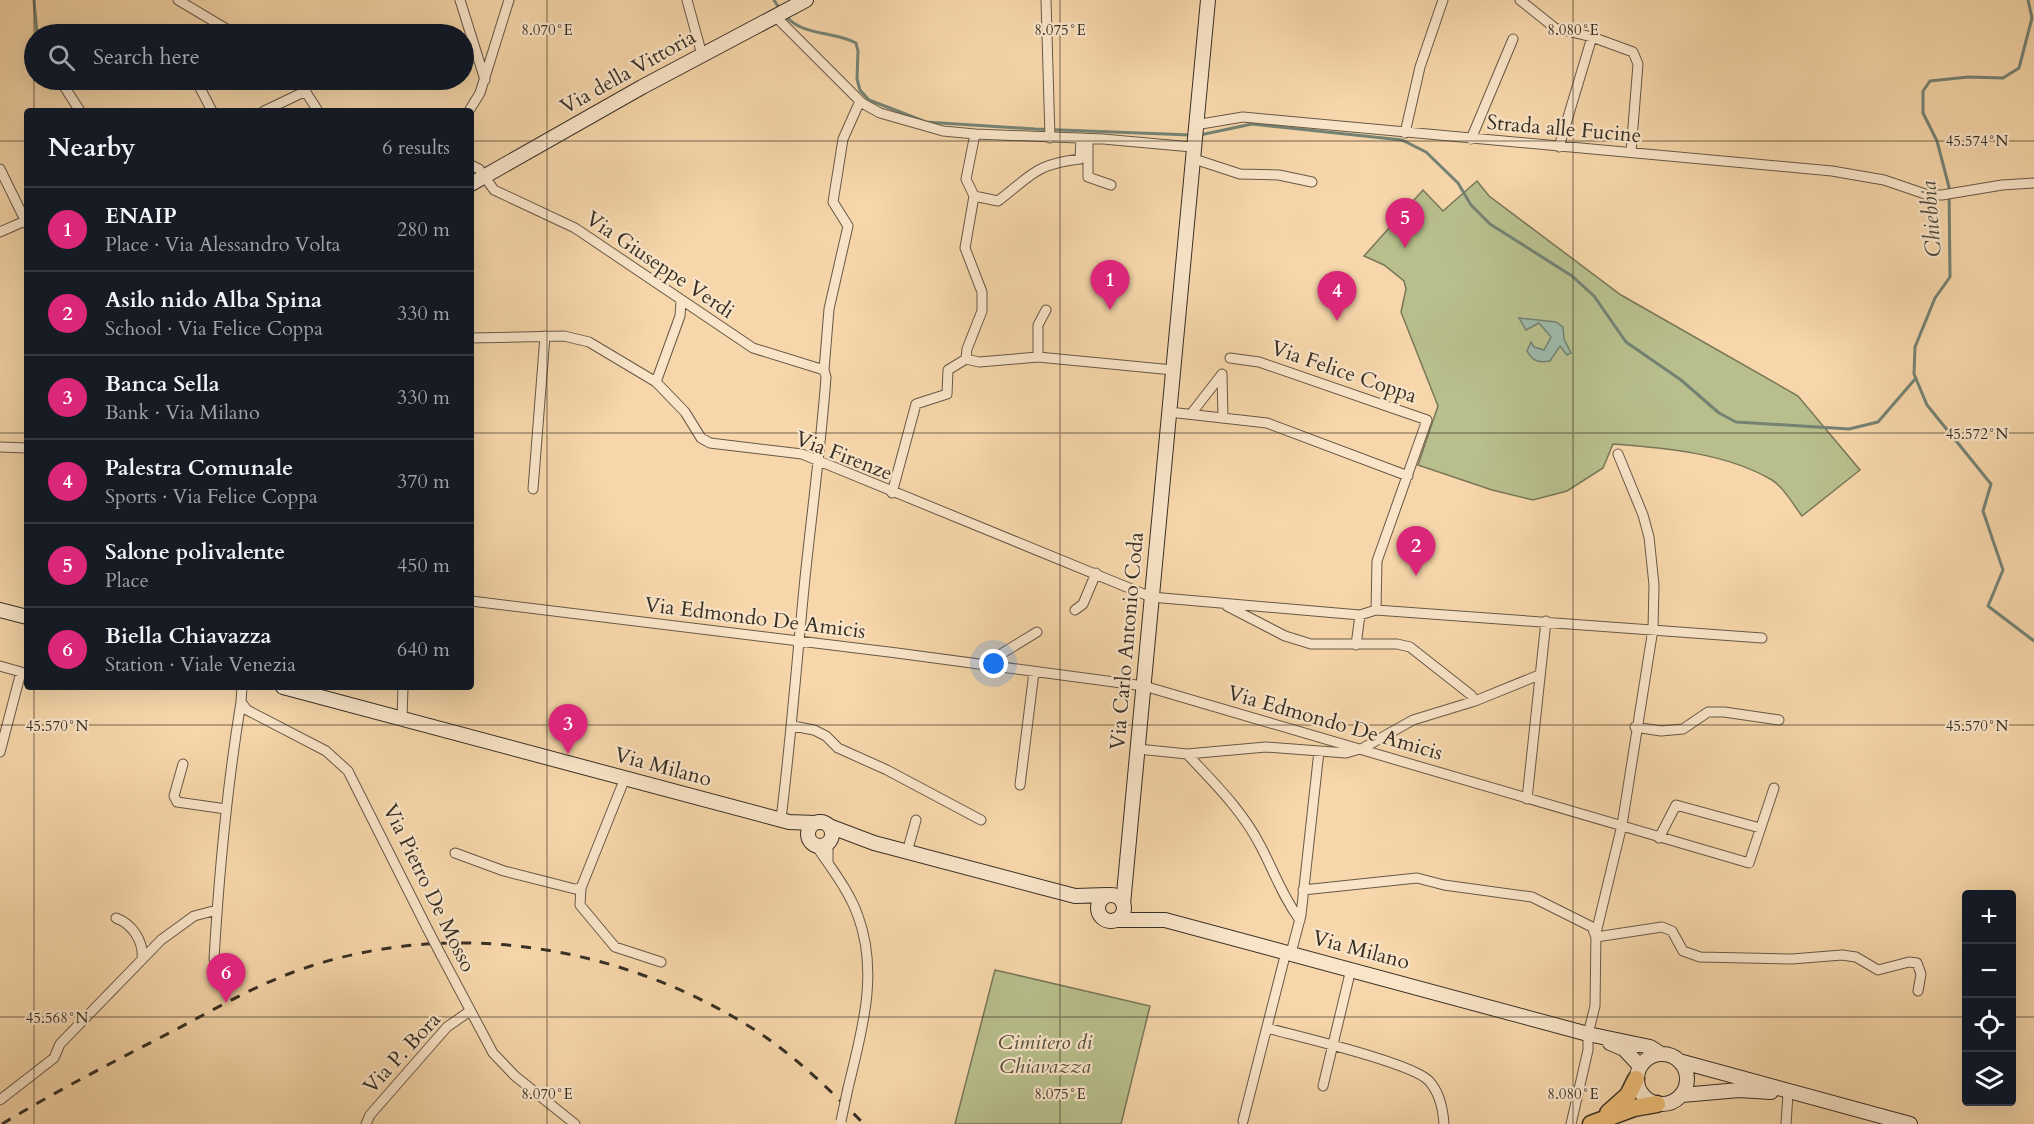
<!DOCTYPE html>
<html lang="en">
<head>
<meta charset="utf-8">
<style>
  body { margin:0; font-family:Cardo,serif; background:#242831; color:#f1f3f6 }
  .controls { position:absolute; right:18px; bottom:18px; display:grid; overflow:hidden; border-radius:6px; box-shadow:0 6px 24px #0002 }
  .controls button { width:54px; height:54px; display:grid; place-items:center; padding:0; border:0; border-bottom:2px solid #363941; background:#171b24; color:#f1f3f6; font:30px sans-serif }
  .you { position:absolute; left:994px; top:664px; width:21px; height:21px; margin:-15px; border:4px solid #fff; border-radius:50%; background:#1a73e8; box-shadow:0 0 0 9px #1a73e833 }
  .badge { display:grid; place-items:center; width:39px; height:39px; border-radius:50%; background:#db2777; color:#fff; font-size:20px; font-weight:700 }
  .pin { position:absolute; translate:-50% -50px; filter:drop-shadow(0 2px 3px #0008) }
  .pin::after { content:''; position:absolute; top:32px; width:21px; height:18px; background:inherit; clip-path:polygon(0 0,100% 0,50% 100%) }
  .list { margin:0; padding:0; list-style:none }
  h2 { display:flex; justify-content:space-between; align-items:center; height:78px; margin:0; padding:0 24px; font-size:26px }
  h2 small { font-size:20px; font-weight:400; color:#9ea1a6 }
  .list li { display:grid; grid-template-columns:39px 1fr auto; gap:18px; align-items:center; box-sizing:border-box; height:84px; padding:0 24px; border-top:2px solid #363941 }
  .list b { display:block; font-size:22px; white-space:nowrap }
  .list p { margin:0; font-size:20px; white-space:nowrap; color:#9ea1a6 }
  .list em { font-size:20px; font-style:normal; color:#9ea1a6 }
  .icon { flex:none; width:33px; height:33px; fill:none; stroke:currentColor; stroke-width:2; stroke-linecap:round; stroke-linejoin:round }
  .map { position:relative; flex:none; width:2034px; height:1124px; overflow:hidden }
  .search { position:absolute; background:#171b24; box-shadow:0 6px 24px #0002; left:24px; top:24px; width:450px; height:66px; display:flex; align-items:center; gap:15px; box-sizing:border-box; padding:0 21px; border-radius:33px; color:#9ea1a6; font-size:22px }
  .panel { position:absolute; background:#171b24; box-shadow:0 6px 24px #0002; left:24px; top:108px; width:450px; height:582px; border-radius:6px }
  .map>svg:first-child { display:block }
  .green { fill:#b8bf8c; stroke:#787758; stroke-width:1.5 }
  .water { fill:#9db9a9; stroke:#748274; stroke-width:1.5 }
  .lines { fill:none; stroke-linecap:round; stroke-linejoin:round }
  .stream { stroke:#748274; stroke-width:3 }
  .street-casing { stroke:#675946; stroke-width:11 }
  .secondary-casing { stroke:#372f25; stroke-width:16 }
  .highway-casing { stroke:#372f25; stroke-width:19 }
  .street { stroke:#f9e4c8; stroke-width:9 }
  .secondary { stroke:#f9e4c8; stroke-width:14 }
  .highway { stroke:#ebbb75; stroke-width:16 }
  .rail { stroke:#372f25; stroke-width:3; stroke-dasharray:10 10; stroke-linecap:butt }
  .street-bridge-casing { stroke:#675946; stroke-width:11; stroke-linecap:butt }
  .street-bridge { stroke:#f9e4c8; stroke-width:9 }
  .ticks { fill:none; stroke:#372f25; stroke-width:1.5; stroke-opacity:0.45 }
  .labels { text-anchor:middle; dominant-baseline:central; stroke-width:4.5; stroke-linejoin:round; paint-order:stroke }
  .street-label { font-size:21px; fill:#372f25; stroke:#f9e4c8 }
  .park-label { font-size:21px; font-style:italic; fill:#514c3a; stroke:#f9e4c8 }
  .water-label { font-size:22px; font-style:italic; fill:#4b4b3f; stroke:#f9e4c8 }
  .ticks-label { font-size:15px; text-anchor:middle; fill:#372f25; stroke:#f9e4c8; stroke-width:4.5; stroke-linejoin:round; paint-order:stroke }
</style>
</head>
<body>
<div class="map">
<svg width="2034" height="1124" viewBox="0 0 2034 1124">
  <rect width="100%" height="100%" fill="#f6d6aa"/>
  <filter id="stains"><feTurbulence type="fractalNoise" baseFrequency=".00333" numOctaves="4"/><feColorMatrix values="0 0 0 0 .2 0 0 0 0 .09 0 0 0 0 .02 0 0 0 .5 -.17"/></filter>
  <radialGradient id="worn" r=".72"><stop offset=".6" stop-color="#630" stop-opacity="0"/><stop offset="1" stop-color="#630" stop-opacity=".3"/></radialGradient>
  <!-- green -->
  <path class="green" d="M 1477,181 L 1489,196 L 1621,295 L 1798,396 L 1860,470 L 1802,516 C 1794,506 1784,487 1772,480 C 1726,453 1666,448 1613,444 L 1603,468 L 1567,491 L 1533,500 L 1492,490 L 1418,465 L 1438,406 L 1401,312 L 1406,289 L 1404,281 L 1384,265 L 1364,256 L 1423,190 L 1443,211 Z
    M 995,970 L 1150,1006 L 1121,1124 L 955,1124 Z"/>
  <!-- water -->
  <path class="water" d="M 1519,318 L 1556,322 L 1563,327 L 1564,339 L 1571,353 L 1567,355 L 1560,346 L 1550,361 C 1539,363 1532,361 1527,351 L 1531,342 L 1534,347 L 1544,350 L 1551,337 L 1539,323 L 1526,330 Z"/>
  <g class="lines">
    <!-- stream -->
    <path class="stream" d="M 34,0 L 37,34
      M 774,0 L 779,8
      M 2028,0 L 2032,18 L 2019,68 L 2003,78 L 1968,77 L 1930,81 L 1923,91 L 1923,113 L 1937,141 L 1949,187 L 1950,277 L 1935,298 L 1915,347 L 1914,374 L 1927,405 L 1991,484 L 1983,511 L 2003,570 L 1988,606 L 2034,641
      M 786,16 C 802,36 833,31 856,43 L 858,51 L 857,79 L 860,90 L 869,100 L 926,122 L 1035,129 L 1191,135
      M 1200,135 L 1252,124 L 1402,140 L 1426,152 L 1458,183 L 1471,205 L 1490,224 L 1572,276 L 1594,296 L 1626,342 L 1681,380 L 1719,413 L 1736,422 L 1849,429 L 1878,422 L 1916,378"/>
    <defs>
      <path id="street" d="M 178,0 L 235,34
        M 460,0 L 485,80
        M 687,0 L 702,55
        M 1046,0 L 1050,138
        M 1520,0 L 1555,28 L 1592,37 L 1633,52 L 1638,64 L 1631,152
        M 775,16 L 862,103 L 880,113 L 943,131 L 975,134 L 1103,139 L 1192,147
        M 60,80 L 80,111
        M 298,80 L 318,111
        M 199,86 L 212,111
        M 264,111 L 306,91
        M 469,111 L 480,93 L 509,0
        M 1195,125 L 1243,117 L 1832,171 L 1884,180 L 1928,195 L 1942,195 L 2002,185 L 2034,183
        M 1405,133 L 1420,67 L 1443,0
        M 1088,139 L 1088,177 L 1111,185
        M 1471,139 L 1513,39
        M 1559,147 L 1592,37
        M 1191,158 L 1240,174 L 1279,175 L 1312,182
        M 471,165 L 479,169 L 494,190 L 575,228 L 753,348 L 824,370 L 829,309 L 848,226 L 833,202 L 843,139 L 860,101
        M 0,169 L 27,224
        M 974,196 L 998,201 C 1031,176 1035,164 1080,159 L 1081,138
        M 0,232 L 25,221
        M 471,338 L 564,336 L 589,342 L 656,382 L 685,412 L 701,438 L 710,443 L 802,454 L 1151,597 L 1360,615 L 1376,610 L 1762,638
        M 1038,357 L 1038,325 L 1046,310
        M 1230,358 L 1259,362 L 1427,420 L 1377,561 L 1376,610
        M 966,359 L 967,349 L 982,311 L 982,292 L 965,248 L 974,196 L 966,179 L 975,134
        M 966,359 L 979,362 L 1038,357 L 1173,370
        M 1222,374 L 1223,418
        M 656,382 L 680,316 L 681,301
        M 1169,412 L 1267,423 L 1408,476
        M 1191,414 L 1222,374
        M 0,447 L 27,448
        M 533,489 L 545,336
        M 892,493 L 916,404 L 947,394 L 948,370 L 966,359
        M 471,601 L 897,653 L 1144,686 L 1749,863 L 1774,788
        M 1227,606 L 1285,636 L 1311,644 L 1397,644 L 1410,647 L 1471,695 L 1475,701
        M 1075,610 L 1083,604 L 1096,573
        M 1356,645 L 1360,615
        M 983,665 L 1037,632
        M 0,666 L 21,672 L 0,752
        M 242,687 L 241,702 L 247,710 L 326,751 L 348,771 L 427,928
        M 402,719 L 403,687
        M 793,726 L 814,730 L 826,736 L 838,748 L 887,770 L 981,820
        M 1635,727 L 1661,731 L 1683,729 L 1708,712 L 1724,712 L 1779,720
        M 1138,749 L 1187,754 L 1266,747 L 1346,753 L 1363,748 L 1413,720 L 1475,701 L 1539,675
        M 1187,754 C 1214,783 1242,810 1260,845 C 1274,871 1282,896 1300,920
        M 183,764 L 174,796 L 177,802 L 226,809
        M 1020,785 L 1034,672
        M 1527,799 L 1546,621
        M 781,819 C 791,739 797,658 805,578 C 812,511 821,445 826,377 L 824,370
        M 1659,838 L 1676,805 L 1760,828
        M 828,842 L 828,863
        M 815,844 C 830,867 849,890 858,916 C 879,973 862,1031 848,1088
        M 907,852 L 916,820
        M 455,853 L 504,871 L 575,889 L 581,888 L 625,778
        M 581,888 L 580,905 L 615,947 L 661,962
        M 1303,890 L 1417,878 L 1444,885 L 1532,897 L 1592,927 L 1596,937 L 1662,927 L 1672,931 L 1683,951 L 1700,957 L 1792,959 L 1842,955 L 1856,957 L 1878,970 L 1909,962 L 1917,963 L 1921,974 L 1918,991
        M 116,918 C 132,924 144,941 142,959
        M 1291,953 L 1301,915 L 1319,751
        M 441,955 L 493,1053 L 515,1076 L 575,1124
        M 214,959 C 219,873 227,787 241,702
        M 1267,1028 C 1296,1036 1413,1063 1429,1081 C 1440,1093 1443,1109 1444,1124
        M 1323,1086 L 1351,969
        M 0,1100 L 54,1058 L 60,1044 L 161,940 L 194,916 L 217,910
        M 1243,1121 L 1286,952
        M 366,1124 L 370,1115 L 447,1027 L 470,1011
        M 1571,1124 L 1588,1050 L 1588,1034 L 1595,1006 L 1596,933 L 1622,825 L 1653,629 L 1654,585 L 1649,537 L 1643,515 L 1618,454
        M 1786,1124 L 1788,1094"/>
      <path id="secondary" d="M 471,184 L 642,87 L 806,0
        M 0,610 L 27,617
        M 283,687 L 789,822 L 815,823
        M808 834a12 12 0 1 1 24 0a12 12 0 1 1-24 0Z
        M 829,826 L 874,843 L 1075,896 L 1107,895
        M1098 908a13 13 0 1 1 26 0a13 13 0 1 1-26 0Z
        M 1123,904 L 1208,0
        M 1115,920 L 1165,920 L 1588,1034 L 1650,1047 L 1661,1054
        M 1610,1043 L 1624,1049 L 1640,1066
        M1637 1079a25 25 0 1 1 50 0a25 25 0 1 1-50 0Z
        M 1679,1061 L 1910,1124
        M 1682,1095 L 1739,1090 L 1771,1092"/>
      <path id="highway" d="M 1608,1113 L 1628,1095 L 1636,1079
        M 1591,1124 L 1634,1108 L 1657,1104"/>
    </defs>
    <!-- street casing -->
    <use href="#street" class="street-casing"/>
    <!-- secondary casing -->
    <use href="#secondary" class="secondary-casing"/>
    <!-- highway casing -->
    <use href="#highway" class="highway-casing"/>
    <!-- street -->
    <use href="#street" class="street"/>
    <!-- secondary -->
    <use href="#secondary" class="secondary"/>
    <!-- highway -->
    <use href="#highway" class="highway"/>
    <!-- rail -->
    <path class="rail" d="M 2,1124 C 58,1090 117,1060 175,1030 C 213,1010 251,988 291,973 C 441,917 612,942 747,1025 C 791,1052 828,1088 864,1124"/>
    <defs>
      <path id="street-bridge" d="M 427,928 L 441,955
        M 841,1121 L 848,1088"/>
    </defs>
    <!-- street-bridge casing -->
    <use href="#street-bridge" class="street-bridge-casing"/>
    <!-- street-bridge -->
    <use href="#street-bridge" class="street-bridge"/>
  </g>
  <!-- ticks -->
  <path class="ticks" d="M 34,0 L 34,111M 547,0 L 547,1124M 1060,0 L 1060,1124M 1573,0 L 1573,1124M 0,141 L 27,141M 471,141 L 2034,141M 0,433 L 27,433M 471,433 L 2034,433M 34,687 L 34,1124M 0,725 L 2034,725M 0,1017 L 1966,1017M 2012,1017 L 2034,1017"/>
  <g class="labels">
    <!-- street labels -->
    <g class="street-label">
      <text transform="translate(628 72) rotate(-29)">Via della Vittoria</text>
      <text transform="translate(1564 129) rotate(5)">Strada alle Fucine</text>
      <text transform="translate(660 265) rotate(34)">Via Giuseppe Verdi</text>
      <text transform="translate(1344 372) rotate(19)">Via Felice Coppa</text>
      <text transform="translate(844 456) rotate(21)">Via Firenze</text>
      <text transform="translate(755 618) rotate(7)">Via Edmondo De Amicis</text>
      <text transform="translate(1127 641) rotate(-85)">Via Carlo Antonio Coda</text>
      <text transform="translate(1335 723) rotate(16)">Via Edmondo De Amicis</text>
      <text transform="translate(663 767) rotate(15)">Via Milano</text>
      <text transform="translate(429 888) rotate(64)">Via Pietro De Mosso</text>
      <text transform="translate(1361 950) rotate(15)">Via Milano</text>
      <text transform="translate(402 1053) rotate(-47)">Via P. Bora</text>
    </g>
    <!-- park labels -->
    <g class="park-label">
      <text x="1045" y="1042">Cimitero di<tspan x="1045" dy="24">Chiavazza</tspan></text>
    </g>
    <!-- water labels -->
    <g class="water-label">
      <text transform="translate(1931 219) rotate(-94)">Chiebbia</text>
    </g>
  </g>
  <g class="ticks-label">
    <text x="547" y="35">8.070°E</text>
    <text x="1060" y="35">8.075°E</text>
    <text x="1573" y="35">8.080°E</text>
    <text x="1977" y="146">45.574°N</text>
    <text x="1977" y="439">45.572°N</text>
    <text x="57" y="731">45.570°N</text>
    <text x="1977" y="731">45.570°N</text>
    <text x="57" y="1023">45.568°N</text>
    <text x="547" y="1099">8.070°E</text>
    <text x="1060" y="1099">8.075°E</text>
    <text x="1573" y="1099">8.080°E</text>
  </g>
  <rect width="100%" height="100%" filter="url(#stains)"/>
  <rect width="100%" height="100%" fill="url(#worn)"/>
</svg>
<div class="controls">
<button>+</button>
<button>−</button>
<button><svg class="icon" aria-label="locate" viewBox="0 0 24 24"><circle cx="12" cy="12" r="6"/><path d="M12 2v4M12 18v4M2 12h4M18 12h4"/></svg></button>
<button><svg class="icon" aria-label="layers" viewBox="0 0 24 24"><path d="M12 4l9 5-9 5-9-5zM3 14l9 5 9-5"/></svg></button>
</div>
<div class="you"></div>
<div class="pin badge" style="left:1110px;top:310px">1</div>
<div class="pin badge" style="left:1416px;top:576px">2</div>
<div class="pin badge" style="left:568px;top:754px">3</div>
<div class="pin badge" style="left:1337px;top:321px">4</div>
<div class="pin badge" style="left:1405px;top:248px">5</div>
<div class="pin badge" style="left:226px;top:1003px">6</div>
<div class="search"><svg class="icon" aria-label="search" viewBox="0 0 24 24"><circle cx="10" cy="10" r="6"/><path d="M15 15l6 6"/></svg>Search here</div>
<section class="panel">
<h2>Nearby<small>6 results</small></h2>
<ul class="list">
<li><span class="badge">1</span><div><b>ENAIP</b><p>Place · Via Alessandro Volta</p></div><em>280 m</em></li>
<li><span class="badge">2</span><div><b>Asilo nido Alba Spina</b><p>School · Via Felice Coppa</p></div><em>330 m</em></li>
<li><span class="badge">3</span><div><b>Banca Sella</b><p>Bank · Via Milano</p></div><em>330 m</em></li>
<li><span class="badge">4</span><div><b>Palestra Comunale</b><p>Sports · Via Felice Coppa</p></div><em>370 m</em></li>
<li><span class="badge">5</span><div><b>Salone polivalente</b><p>Place</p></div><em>450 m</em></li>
<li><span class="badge">6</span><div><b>Biella Chiavazza</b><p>Station · Viale Venezia</p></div><em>640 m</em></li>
</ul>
</section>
</div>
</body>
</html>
